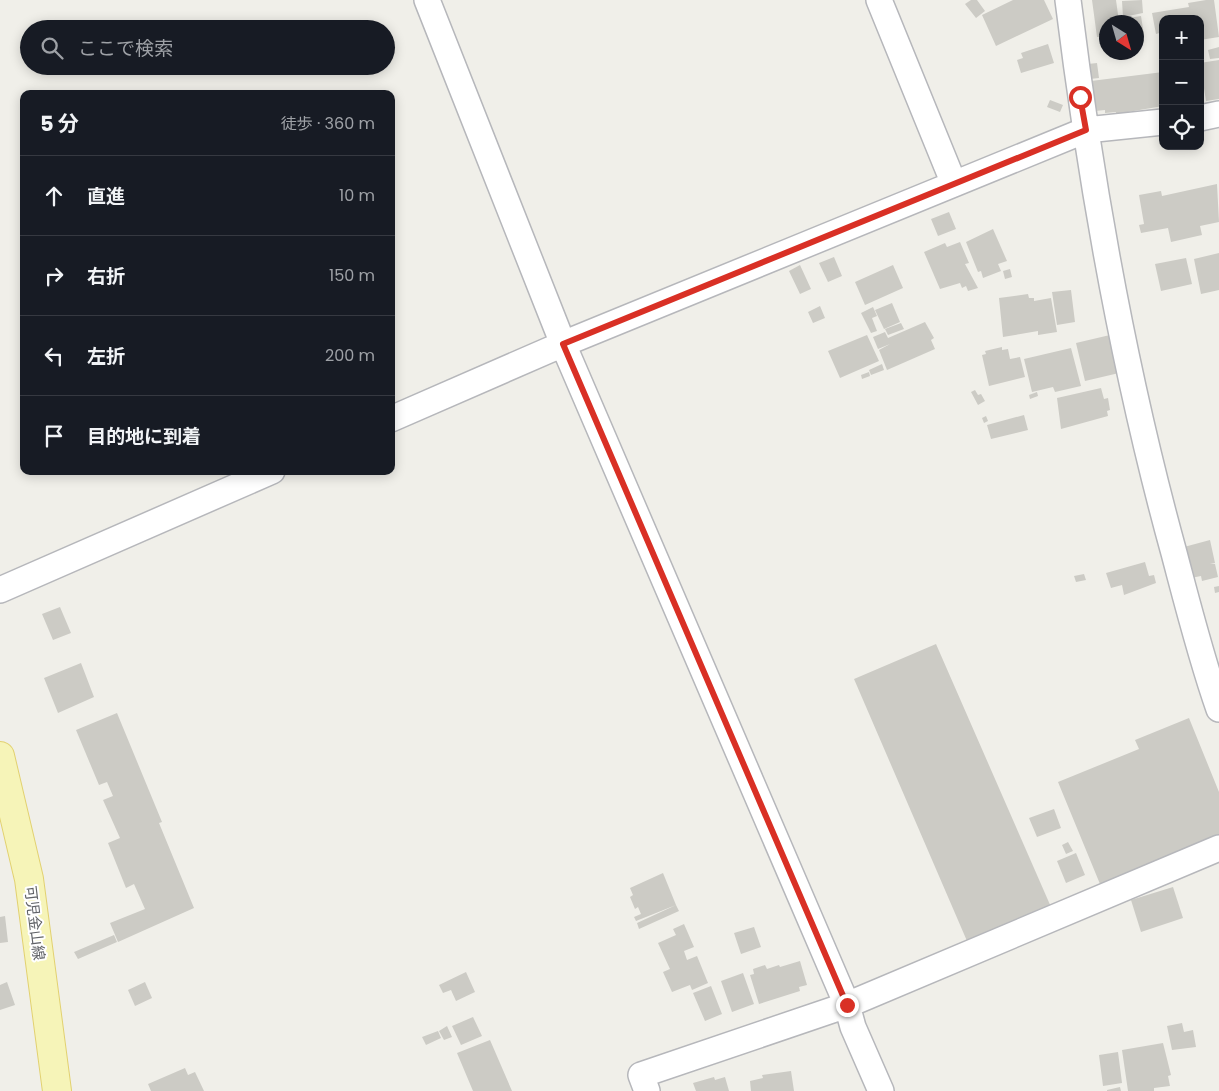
<!DOCTYPE html>
<html lang="ja">
<head>
<meta charset="utf-8">
<style>
  body { margin:0; font-family:Poppins,"Noto Sans JP",sans-serif; background:#242831; color:#f1f3f6 }
  .controls { position:absolute; right:15px; top:15px; display:grid; overflow:hidden; border-radius:10px; box-shadow:0 2px 12px #0003 }
  .controls button { width:45px; height:45px; display:grid; place-items:center; padding:0; border:0; border-bottom:1px solid #363941; background:#171b24; color:#f1f3f6; font:25px sans-serif }
  .compass { position:absolute; left:1099px; top:15px; width:45px; height:45px; border-radius:50%; background:#171b24; box-shadow:0 2px 12px #0003; rotate:143deg }
  .stop { position:absolute; width:15px; height:15px; margin:-11px; border:4px solid #d93025; border-radius:50%; background:#fff }
  .stop.end { background:#d93025; border-color:#fff; box-shadow:0 1px 5px #0008 }
  .list { margin:0; padding:0; list-style:none }
  h2 { display:flex; justify-content:space-between; align-items:center; height:65px; margin:0; padding:0 20px; font-size:21px }
  h2 small { font-size:16px; font-weight:400; color:#9ea1a6 }
  .list li { display:grid; grid-template-columns:32px 1fr auto; gap:15px; align-items:center; box-sizing:border-box; height:80px; padding:0 20px; border-top:1px solid #363941 }
  .list b { display:block; font-size:19px; white-space:nowrap }
  .list em { font-size:16px; font-style:normal; color:#9ea1a6 }
  .icon { flex:none; width:28px; height:28px; fill:none; stroke:currentColor; stroke-width:2; stroke-linecap:round; stroke-linejoin:round }
  .map { position:relative; flex:none; width:1219px; height:1091px; overflow:hidden }
  .search { position:absolute; background:#171b24; box-shadow:0 2px 12px #0003; left:20px; top:20px; width:375px; height:55px; display:flex; align-items:center; gap:12px; box-sizing:border-box; padding:0 18px; border-radius:28px; color:#9ea1a6; font-size:19px }
  .panel { position:absolute; background:#171b24; box-shadow:0 2px 12px #0003; left:20px; top:90px; width:375px; height:385px; border-radius:10px }
  .map>svg:first-child { display:block }
  .building { fill:#cccbc5 }
  .lines { fill:none; stroke-linecap:round; stroke-linejoin:round }
  .street-casing { stroke:#b6b7bb; stroke-width:28 }
  .primary-casing { stroke:#e2d170; stroke-width:30 }
  .street { stroke:#fff; stroke-width:25 }
  .primary { stroke:#f6f4b8; stroke-width:28 }
  .route { stroke:#d93025; stroke-width:6 }
  .labels { text-anchor:middle; dominant-baseline:central; stroke-width:4; stroke-linejoin:round; paint-order:stroke }
  .street-label { font-size:15px; fill:#606267; stroke:#fff }
</style>
</head>
<body>
<div class="map">
<svg width="1219" height="1091" viewBox="0 0 1219 1091">
  <rect width="100%" height="100%" fill="#f0efe9"/>
  <!-- building -->
  <path class="building" d="M 971,0 L 977,0 L 985,11 L 976,18 L 965,4 Z
    M 1013,0 L 1044,0 L 1053,19 L 996,46 L 982,15 Z
    M 1092,0 L 1116,0 L 1119,22 L 1106,22 L 1106,36 L 1097,37 Z
    M 1142,0 L 1143,13 L 1123,17 L 1122,1 Z
    M 1206,0 L 1214,0 L 1219,37 L 1200,40 L 1200,19 L 1163,19 L 1163,32 L 1156,34 L 1152,13 L 1189,7 L 1188,3 Z
    M 1141,16 L 1144,35 L 1136,36 L 1136,22 L 1123,22 L 1122,19 Z
    M 1048,44 L 1054,63 L 1021,73 L 1017,60 L 1023,58 L 1021,53 Z
    M 1219,47 L 1219,58 L 1210,59 L 1208,50 Z
    M 1219,60 L 1219,99 L 1206,101 L 1200,63 Z
    M 1097,63 L 1099,78 L 1090,79 L 1088,64 Z
    M 1163,72 L 1163,106 L 1116,114 L 1116,112 L 1105,113 L 1105,110 L 1095,111 L 1091,81 Z
    M 1050,100 L 1063,105 L 1060,112 L 1047,107 Z
    M 1217,184 L 1219,222 L 1200,226 L 1202,235 L 1171,242 L 1168,228 L 1141,233 L 1139,225 L 1144,224 L 1139,195 L 1161,191 L 1162,196 Z
    M 949,212 L 956,229 L 938,236 L 931,219 Z
    M 993,229 L 1007,261 L 998,264 L 1001,271 L 983,278 L 981,271 L 978,272 L 966,242 Z
    M 960,242 L 969,263 L 965,264 L 978,288 L 968,291 L 966,286 L 962,288 L 960,283 L 940,289 L 924,252 L 945,243 L 947,247 Z
    M 1219,253 L 1219,290 L 1201,294 L 1194,259 Z
    M 834,257 L 842,276 L 828,282 L 819,263 Z
    M 1186,258 L 1192,284 L 1161,291 L 1155,264 Z
    M 800,265 L 811,289 L 800,294 L 789,271 Z
    M 893,265 L 903,288 L 865,305 L 855,282 Z
    M 1010,269 L 1012,277 L 1005,279 L 1003,271 Z
    M 1071,290 L 1075,322 L 1057,325 L 1052,292 Z
    M 1028,294 L 1029,298 L 1034,298 L 1034,301 L 1051,298 L 1057,332 L 1038,335 L 1038,331 L 1003,337 L 999,298 Z
    M 892,303 L 900,322 L 884,329 L 875,310 Z
    M 820,306 L 825,318 L 813,323 L 808,312 Z
    M 873,307 L 877,316 L 872,318 L 877,331 L 871,333 L 861,313 Z
    M 925,322 L 934,338 L 931,340 L 935,349 L 887,370 L 879,350 L 890,344 L 878,349 L 873,337 L 885,332 L 888,338 Z
    M 901,323 L 904,329 L 888,335 L 885,329 Z
    M 867,335 L 879,361 L 840,378 L 828,351 Z
    M 1110,335 L 1119,373 L 1085,381 L 1076,343 Z
    M 1002,347 L 1002,350 L 1008,349 L 1010,359 L 1020,357 L 1025,377 L 989,386 L 982,355 L 986,354 L 985,351 Z
    M 1071,348 L 1081,386 L 1055,392 L 1053,387 L 1032,392 L 1024,359 Z
    M 882,364 L 884,370 L 871,375 L 869,370 Z
    M 869,372 L 870,376 L 862,379 L 861,375 Z
    M 1101,388 L 1104,399 L 1108,398 L 1110,410 L 1107,411 L 1108,416 L 1061,429 L 1057,398 Z
    M 975,390 L 978,395 L 981,394 L 985,401 L 978,405 L 971,392 Z
    M 1037,392 L 1038,396 L 1030,399 L 1029,395 Z
    M 1024,415 L 1028,430 L 991,439 L 987,425 Z
    M 986,416 L 988,421 L 984,423 L 982,418 Z
    M 1210,540 L 1215,563 L 1210,564 L 1215,564 L 1218,577 L 1202,581 L 1201,576 L 1191,578 L 1184,547 Z
    M 1145,562 L 1149,576 L 1154,575 L 1156,583 L 1124,595 L 1122,585 L 1111,588 L 1106,573 Z
    M 1084,574 L 1086,580 L 1076,582 L 1074,576 Z
    M 1219,586 L 1219,592 L 1215,593 L 1214,587 Z
    M 60,607 L 71,633 L 53,640 L 42,614 Z
    M 936,644 L 1051,907 L 967,941 L 854,679 Z
    M 81,663 L 94,697 L 58,713 L 44,678 Z
    M 117,713 L 162,822 L 159,823 L 194,908 L 118,942 L 110,923 L 145,909 L 134,884 L 126,888 L 108,843 L 120,838 L 103,800 L 113,796 L 107,782 L 99,785 L 76,730 Z
    M 1189,718 L 1219,792 L 1219,836 L 1100,884 L 1058,782 L 1139,749 L 1135,740 Z
    M 1054,809 L 1061,828 L 1037,837 L 1029,818 Z
    M 1068,842 L 1073,851 L 1066,854 L 1062,845 Z
    M 1076,853 L 1085,875 L 1066,883 L 1057,861 Z
    M 663,873 L 676,905 L 636,921 L 634,917 L 641,914 L 638,907 L 635,909 L 630,897 L 633,895 L 630,888 Z
    M 1173,887 L 1183,918 L 1141,932 L 1131,900 Z
    M 676,905 L 679,911 L 639,929 L 637,923 Z
    M 5,916 L 8,942 L 0,943 L 0,917 Z
    M 684,924 L 694,947 L 684,951 L 687,960 L 697,956 L 708,983 L 692,990 L 690,985 L 672,992 L 663,972 L 670,969 L 658,943 L 676,935 L 673,929 Z
    M 754,927 L 761,947 L 741,954 L 734,933 Z
    M 114,935 L 117,942 L 78,959 L 74,952 Z
    M 800,961 L 807,985 L 799,987 L 800,991 L 759,1004 L 750,975 L 754,974 L 753,969 L 765,965 L 767,969 L 779,965 L 780,967 Z
    M 466,972 L 475,992 L 456,1001 L 451,990 L 443,993 L 439,985 Z
    M 743,973 L 754,1004 L 732,1012 L 721,981 Z
    M 7,982 L 15,1005 L 0,1010 L 0,985 Z
    M 145,982 L 152,998 L 135,1006 L 128,990 Z
    M 711,986 L 722,1014 L 705,1021 L 693,993 Z
    M 473,1017 L 482,1036 L 461,1045 L 452,1026 Z
    M 1182,1023 L 1184,1032 L 1193,1030 L 1196,1047 L 1172,1050 L 1167,1026 Z
    M 447,1026 L 452,1037 L 444,1040 L 439,1031 Z
    M 438,1031 L 441,1038 L 426,1045 L 422,1037 Z
    M 490,1040 L 512,1091 L 473,1091 L 457,1053 Z
    M 1163,1043 L 1171,1075 L 1168,1076 L 1170,1086 L 1154,1088 L 1154,1091 L 1128,1091 L 1122,1050 Z
    M 1118,1052 L 1122,1083 L 1103,1086 L 1099,1055 Z
    M 185,1068 L 188,1075 L 195,1072 L 204,1091 L 151,1091 L 148,1084 Z
    M 791,1071 L 794,1091 L 751,1091 L 750,1081 L 763,1078 L 762,1075 Z
    M 714,1077 L 715,1080 L 725,1077 L 729,1091 L 696,1091 L 693,1083 Z
    M 1120,1087 L 1121,1091 L 1107,1091 L 1107,1090 Z"/>
  <g class="lines">
    <defs>
      <path id="street" d="M 427,0 L 563,344 L 847,1005 L 853,1027 L 881,1091
        M 879,0 L 954,184
        M 1068,0 C 1091,186 1124,372 1174,553 C 1188,606 1201,658 1219,709
        M 1200,118 L 1219,114
        M 391,419 L 563,344 L 1086,130 L 1163,122
        M 0,590 L 272,471
        M 647,1091 L 641,1075 L 847,1005 L 1219,848"/>
      <path id="primary" d="M 0,756 L 29,879 L 57,1091"/>
    </defs>
    <!-- street casing -->
    <use href="#street" class="street-casing"/>
    <!-- primary casing -->
    <use href="#primary" class="primary-casing"/>
    <!-- street -->
    <use href="#street" class="street"/>
    <!-- primary -->
    <use href="#primary" class="primary"/>
  </g>
  <g class="lines">
    <!-- route -->
    <path class="route" d="M 847,1005 L 563,344 L 1086,130 L 1080,97"/>
  </g>
  <g class="labels">
    <!-- street labels -->
    <g class="street-label">
      <text transform="translate(35 923) rotate(83)">可児金山線</text>
    </g>
  </g>
</svg>
<div class="controls">
<button>+</button>
<button>−</button>
<button><svg class="icon" aria-label="locate" viewBox="0 0 24 24"><circle cx="12" cy="12" r="6"/><path d="M12 2v4M12 18v4M2 12h4M18 12h4"/></svg></button>
</div>
<svg class="compass" viewBox="-18 -18 36 36"><path d="M0-13l5 13h-10z" fill="#e53935"/><path d="M0 13l5-13h-10z" fill="#9ea1a6"/></svg>
<div class="stop" style="left:1080px;top:97px"></div>
<div class="stop end" style="left:847px;top:1005px"></div>
<div class="search"><svg class="icon" aria-label="search" viewBox="0 0 24 24"><circle cx="10" cy="10" r="6"/><path d="M15 15l6 6"/></svg>ここで検索</div>
<section class="panel">
<h2>5 分<small>徒歩 · 360 m</small></h2>
<ul class="list">
<li><svg class="icon" aria-label="ahead" viewBox="0 0 24 24"><path d="M12 20V5M6 11l6-6 6 6"/></svg><div><b>直進</b></div><em>10 m</em></li>
<li><svg class="icon" aria-label="right" viewBox="0 0 24 24"><path d="M7 20v-9h11M14 6l5 5-5 5"/></svg><div><b>右折</b></div><em>150 m</em></li>
<li><svg class="icon" aria-label="left" viewBox="0 0 24 24"><path d="M17 20v-9H6M10 6l-5 5 5 5"/></svg><div><b>左折</b></div><em>200 m</em></li>
<li><svg class="icon" aria-label="arrive" viewBox="0 0 24 24"><path d="M6 21V4h12l-3 4 3 4H6"/></svg><div><b>目的地に到着</b></div></li>
</ul>
</section>
</div>
</body>
</html>
